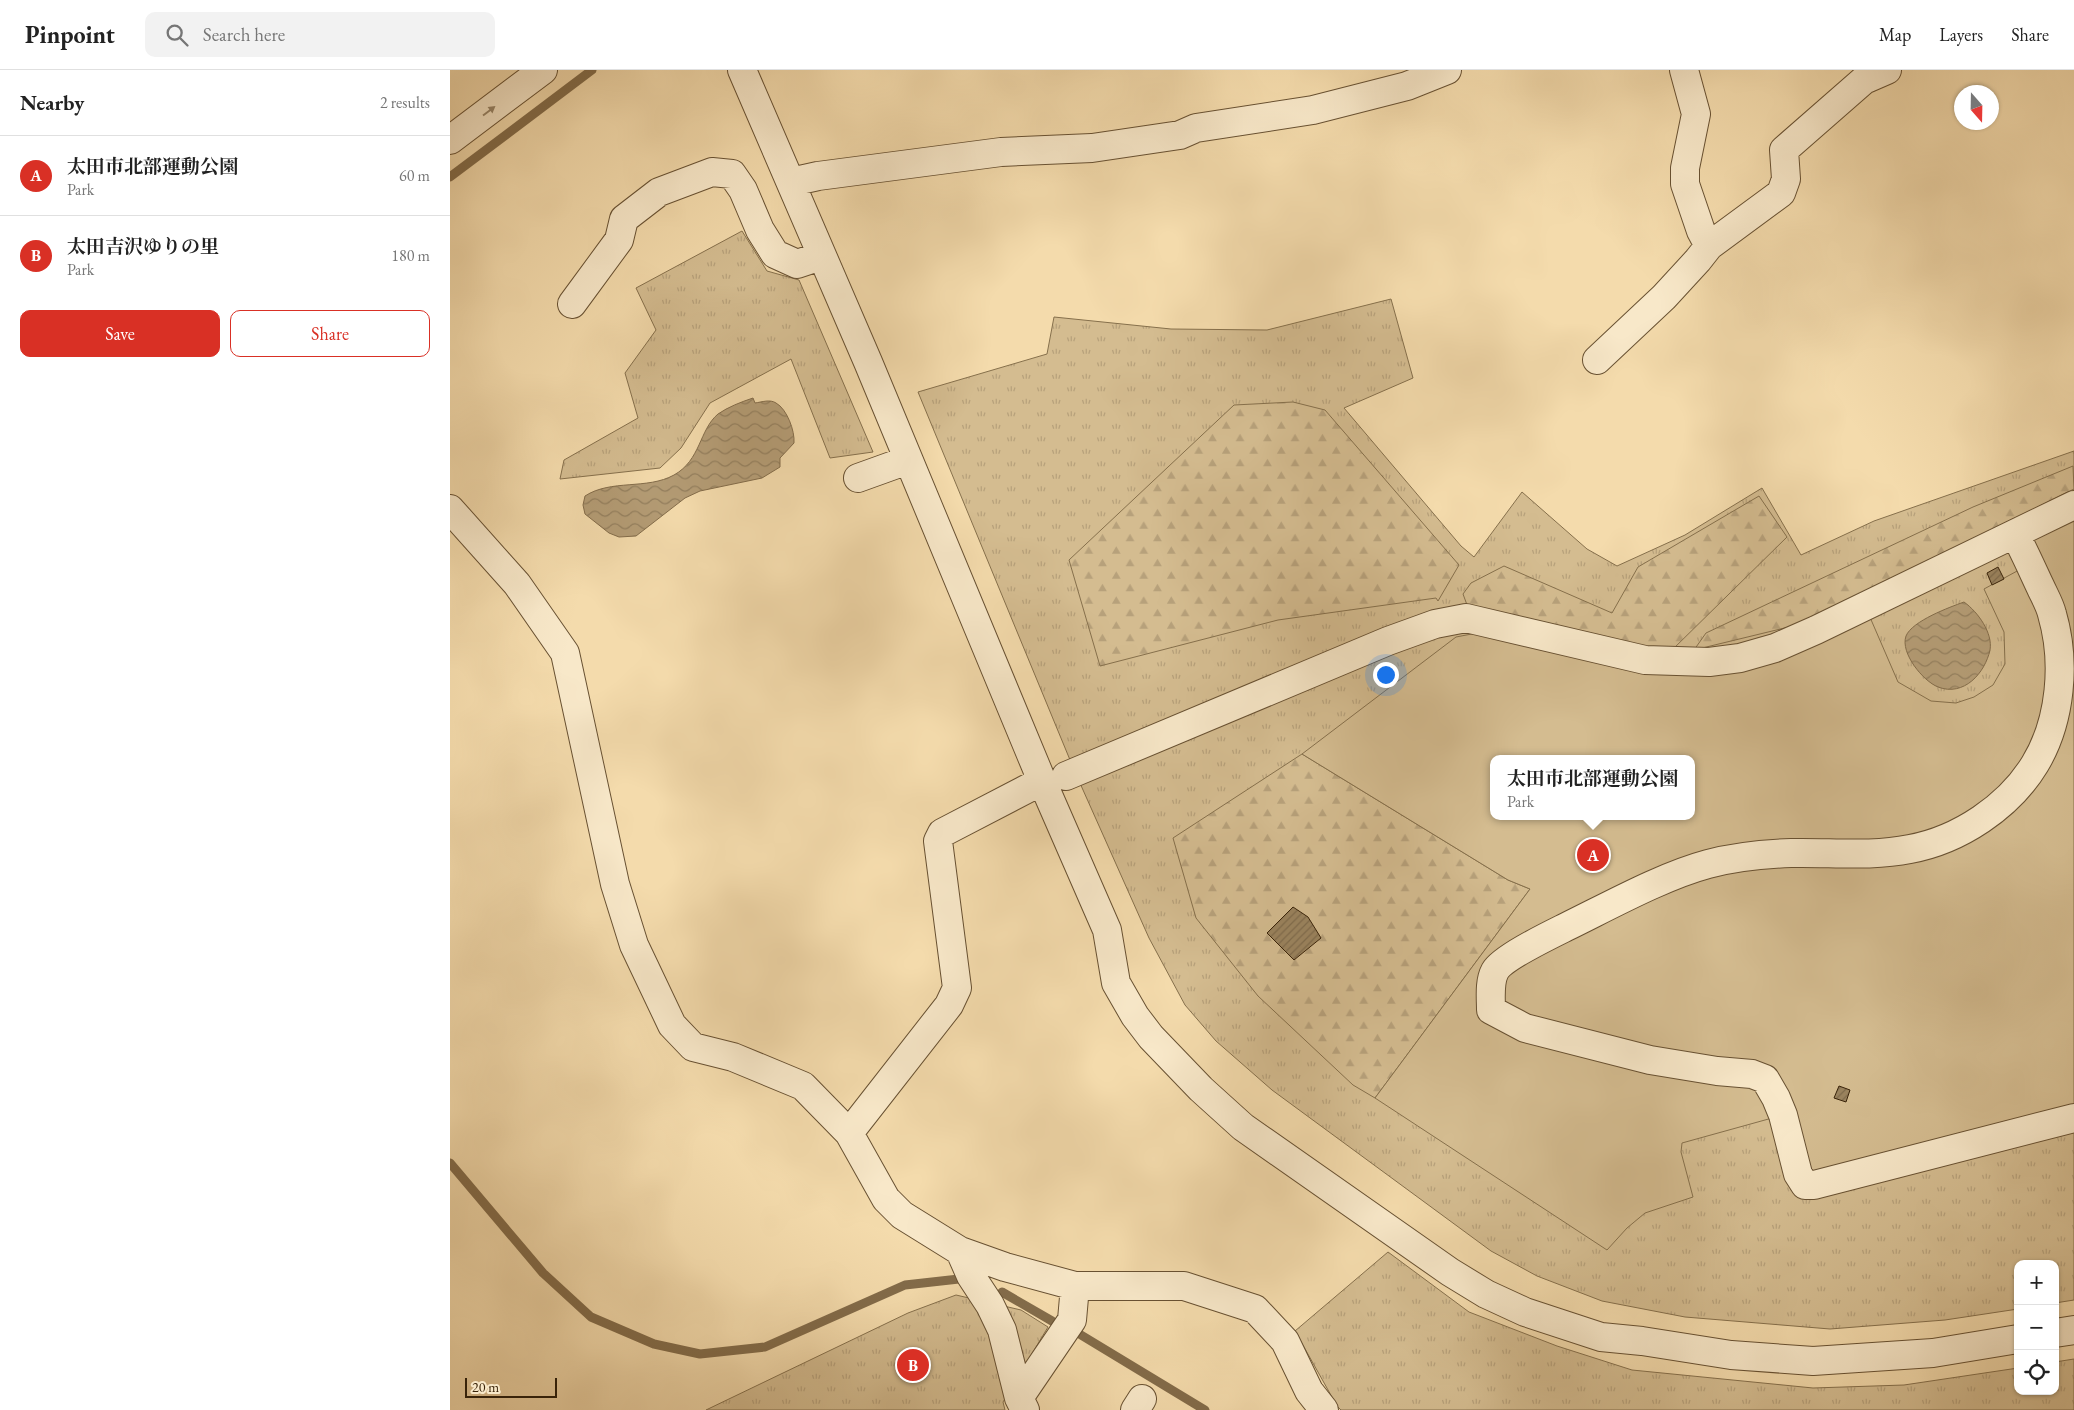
<!DOCTYPE html>
<html lang="en">
<head>
<meta charset="utf-8">
<style>
  body { margin:0; font-family:"EB Garamond","Noto Serif JP",serif; background:#f2f2f2; color:#222 }
  .controls { position:absolute; right:15px; bottom:15px; display:grid; overflow:hidden; border-radius:10px; box-shadow:0 1px 4px #0004 }
  .controls button { width:45px; height:45px; display:grid; place-items:center; padding:0; border:0; border-bottom:1px solid #e0e0e0; background:#fff; color:#222; font:25px sans-serif }
  .compass { position:absolute; left:1504px; top:15px; width:45px; height:45px; border-radius:50%; background:#fff; box-shadow:0 1px 4px #0004; rotate:160deg }
  .scale { position:absolute; left:15px; bottom:12px; width:92px; box-sizing:border-box; padding-left:5px; border:2px solid #392309; border-top:0; font-size:14px; line-height:18px; white-space:nowrap; color:#392309; -webkit-text-stroke:4px #f8e8c9; paint-order:stroke }
  .you { position:absolute; left:935px; top:604px; width:18px; height:18px; margin:-12px; border:4px solid #fff; border-radius:50%; background:#1a73e8; box-shadow:0 0 0 8px #1a73e833 }
  .badge { display:grid; place-items:center; width:32px; height:32px; border-radius:50%; background:#d93025; color:#fff; font-size:16px; font-weight:700 }
  .pin { position:absolute; translate:-50% -50%; border:2px solid #fff; box-shadow:0 1px 5px #0006 }
  .popup { position:absolute; left:1040px; top:685px; width:205px; height:65px; box-sizing:border-box; display:grid; place-content:center; border-radius:10px; background:#fff; filter:drop-shadow(0 1px 4px #0005); font-size:16px; white-space:nowrap; color:#767676 }
  .popup b { font-size:19px; color:#222 }
  .popup::after { content:''; position:absolute; left:50%; top:100%; margin-left:-10px; border:10px solid transparent; border-top-color:#fff }
  .list { margin:0; padding:0; list-style:none }
  h2 { display:flex; justify-content:space-between; align-items:center; height:65px; margin:0; padding:0 20px; font-size:21px }
  h2 small { font-size:16px; font-weight:400; color:#767676 }
  .list li { display:grid; grid-template-columns:32px 1fr auto; gap:15px; align-items:center; box-sizing:border-box; height:80px; padding:0 20px; border-top:1px solid #e0e0e0 }
  .list b { display:block; font-size:19px; white-space:nowrap }
  .list p { margin:0; font-size:16px; white-space:nowrap; color:#767676 }
  .list em { font-size:16px; font-style:normal; color:#767676 }
  .actions { display:flex; gap:10px; padding:15px 20px }
  .actions a { flex:1; padding:11px 0; border:1px solid #d93025; border-radius:10px; text-align:center; font-size:18px; color:#d93025 }
  .actions .main { background:#d93025; color:#fff }
  .icon { flex:none; width:28px; height:28px; fill:none; stroke:currentColor; stroke-width:2; stroke-linecap:round; stroke-linejoin:round }
  .map { position:relative; flex:none; width:1624px; height:1340px; overflow:hidden }
  header { display:flex; align-items:center; gap:30px; box-sizing:border-box; height:70px; padding:0 25px; background:#fff; border-bottom:1px solid #e0e0e0 }
  header strong { font-size:24px }
  nav { display:flex; gap:28px; margin-inline-start:auto; font-size:18px }
  .search { width:350px; height:45px; background:#f2f2f2; display:flex; align-items:center; gap:12px; box-sizing:border-box; padding:0 18px; border-radius:10px; color:#767676; font-size:19px }
  main { display:flex }
  aside { flex:1; background:#fff }
  .map>svg:first-child { display:block }
  .grass { fill:url(#grass-tufts); stroke:#86704c; fill-rule:evenodd }
  .forest { fill:url(#forest-firs); stroke:#86704c }
  .garden { fill:#d4bc90; stroke:#86704c; fill-rule:evenodd }
  .water { fill:url(#water-waves); stroke:#836c4a }
  .lines { fill:none; stroke-linecap:round; stroke-linejoin:round }
  .stream { stroke:#836c4a; stroke-width:9 }
  .building { fill:url(#building-hatch); stroke:#392309 }
  .minor-casing { stroke:#685132; stroke-width:30 }
  .minor { stroke:#f8e8c9; stroke-width:28 }
  .oneway { fill:#988669 }
</style>
</head>
<body>
<header>
<strong>Pinpoint</strong>
<div class="search"><svg class="icon" aria-label="search" viewBox="0 0 24 24"><circle cx="10" cy="10" r="6"/><path d="M15 15l6 6"/></svg>Search here</div>
<nav><a>Map</a><a>Layers</a><a>Share</a></nav>
</header>
<main>
<aside>
<h2>Nearby<small>2 results</small></h2>
<ul class="list">
<li><span class="badge">A</span><div><b>太田市北部運動公園</b><p>Park</p></div><em>60 m</em></li>
<li><span class="badge">B</span><div><b>太田吉沢ゆりの里</b><p>Park</p></div><em>180 m</em></li>
</ul>
<div class="actions"><a class="main">Save</a><a>Share</a></div>
</aside>
<div class="map">
<svg width="1624" height="1340" viewBox="0 0 1624 1340">
  <defs>
    <pattern id="grass-tufts" width="24" height="20" patternUnits="userSpaceOnUse" patternTransform="scale(1.25)"><rect width="24" height="20" fill="#d4bc90"/><path d="M3 7l-1-3M5 7V3M7 7l1-3M15 17l-1-3M17 17v-4M19 17l1-3" fill="none" stroke="#b7a17b"/></pattern>
    <pattern id="forest-firs" width="22" height="20" patternUnits="userSpaceOnUse" patternTransform="scale(1.25)"><rect width="22" height="20" fill="#d4bc90"/><path d="M5 1l3.5 6h-7zM16 11l3.5 6h-7z" fill="#b7a17b"/></pattern>
    <pattern id="water-waves" width="16" height="10" patternUnits="userSpaceOnUse" patternTransform="scale(1.25)"><rect width="16" height="10" fill="#b49c75"/><path d="M0 5q4-4 8 0t8 0" fill="none" stroke="#937f5e"/></pattern>
    <pattern id="building-hatch" width="6" height="6" patternUnits="userSpaceOnUse" patternTransform="scale(1.25)"><rect width="6" height="6" fill="#9a835e"/><path d="M-1 1l2-2M0 6l6-6M5 7l2-2" fill="none" stroke="#7f6b4c"/></pattern>
  </defs>
  <rect width="100%" height="100%" fill="#f4dbac"/>
  <filter id="stains"><feTurbulence type="fractalNoise" baseFrequency=".004" numOctaves="4"/><feColorMatrix values="0 0 0 0 .2 0 0 0 0 .09 0 0 0 0 .02 0 0 0 .5 -.17"/></filter>
  <radialGradient id="worn" r=".72"><stop offset=".6" stop-color="#630" stop-opacity="0"/><stop offset="1" stop-color="#630" stop-opacity=".3"/></radialGradient>
  <!-- grass -->
  <path class="grass" d="M 292,161 L 317,201 L 349,210 L 423,382 L 380,388 L 341,289 L 260,333 L 231,378 L 210,398 L 110,409 L 114,390 L 188,348 L 175,303 L 206,260 L 186,218 Z
    M 941,229 L 963,308 L 894,338 L 1011,476 L 1024,487 L 1072,422 L 1137,479 L 1167,496 L 1235,465 L 1312,418 L 1351,485 L 1424,451 L 1624,381 L 1624,1230 L 1605,1233 L 1605,1194 L 1568,1194 L 1568,1239 L 1495,1250 L 1380,1259 L 1235,1247 L 1152,1231 L 1087,1206 L 1041,1181 L 822,1020 L 766,971 L 735,935 L 699,868 L 625,702 L 468,322 L 597,284 L 604,247 L 721,259 L 817,260 ZM 1044,689 L 1242,689 L 1242,746 L 1044,746 Z
    M 938,1182 L 1019,1242 L 1107,1276 L 1182,1300 L 1363,1318 L 1454,1315 L 1568,1298 L 1568,1321 L 1605,1321 L 1605,1292 L 1624,1289 L 1624,1340 L 891,1340 L 887,1336 L 845,1261 Z
    M 506,1225 L 571,1240 L 598,1257 L 553,1332 L 555,1340 L 256,1340 L 458,1243 Z"/>
  <!-- forest -->
  <path class="forest" d="M 843,332 L 875,340 L 1009,495 L 988,531 L 986,528 L 828,550 L 650,596 L 619,490 L 784,335 Z
    M 1623,396 L 1624,419 L 1351,554 L 1244,580 L 1256,563 L 1523,437 Z
    M 1309,426 L 1337,467 L 1220,582 L 1020,543 L 1013,524 L 1021,513 L 1054,496 L 1162,543 L 1188,497 Z
    M 852,684 L 1058,810 L 1080,819 L 925,1028 L 903,1015 L 808,926 L 746,848 L 723,768 Z"/>
  <!-- garden -->
  <path class="garden" d="M 1624,447 L 1624,1048 L 1364,1115 L 1333,1045 L 1232,1073 L 1231,1082 L 1243,1127 L 1195,1143 L 1177,1158 L 1157,1180 L 925,1028 L 1080,819 L 1058,810 L 852,684 L 1006,567 L 1032,562 L 1229,603 L 1419,545 L 1448,612 L 1481,631 L 1506,633 L 1524,627 L 1543,615 L 1555,594 L 1554,562 L 1534,519 L 1569,500 L 1570,474 ZM 1044,689 L 1242,689 L 1242,746 L 1044,746 Z"/>
  <!-- water -->
  <path class="water" d="M 303,328 L 305,333 C 312,332 320,329 326,333 C 337,339 345,361 344,373 L 330,388 L 330,397 L 312,408 L 250,421 L 235,428 L 186,466 L 169,467 L 159,463 L 135,444 L 133,435 L 135,426 C 161,409 197,420 224,405 C 251,390 249,360 268,344 C 278,337 291,332 303,328 Z
    M 1514,532 C 1528,542 1543,563 1540,580 C 1535,603 1514,627 1488,617 C 1473,611 1450,583 1456,566 C 1462,551 1500,537 1514,532 Z"/>
  <g class="lines">
    <!-- stream -->
    <path class="stream" d="M 0,107 L 142,0
      M 0,1093 L 93,1203 L 141,1247 L 204,1274 L 250,1284 L 315,1277 L 455,1215 L 509,1209
      M 552,1222 L 602,1251
      M 631,1265 L 755,1340"/>
  </g>
  <!-- building -->
  <path class="building" d="M 1548,497 L 1554,509 L 1542,515 L 1537,503 Z
    M 843,837 L 858,847 L 871,868 L 844,890 L 817,863 Z
    M 1389,1016 L 1400,1020 L 1396,1032 L 1384,1028 Z"/>
  <g class="lines">
    <defs>
      <path id="minor" d="M 292,0 L 418,292 L 592,711 L 657,860 L 666,913 L 685,946 L 701,967 L 751,1019 L 793,1057 L 1000,1202 L 1036,1224 L 1075,1242 L 1151,1267 L 1192,1271 L 1281,1285 L 1363,1291 L 1483,1283 L 1568,1269
        M 1234,0 L 1246,44 L 1235,98 L 1235,114 L 1251,161 L 1259,176
        M 0,70 L 93,0
        M 341,112 L 368,106 L 551,82 L 642,78 L 730,65 L 746,58 L 863,40 L 957,16 L 997,0
        M 122,234 L 169,170 L 174,149 L 209,122 L 262,102 L 282,104 L 293,120 L 310,160 L 325,184 L 347,194 L 371,186
        M 1147,290 L 1214,227 L 1248,190 L 1259,176 L 1331,123 L 1336,109 L 1334,80 L 1414,10 L 1437,0
        M 408,408 L 458,390
        M 0,439 L 67,514 L 115,583 L 165,814 L 184,875 L 222,955 L 243,977 L 283,987 L 353,1016 L 399,1063 L 436,1129 L 452,1145 L 510,1181 L 555,1197 L 625,1216 L 734,1216 L 805,1239 L 835,1271 L 859,1321 L 874,1340
        M 1565,464 C 1574,481 1582,499 1590,516 C 1594,525 1600,535 1602,544 C 1616,592 1611,651 1585,694 C 1559,737 1509,770 1460,779 C 1420,787 1381,782 1341,783 C 1313,784 1284,787 1258,794 C 1213,806 1159,836 1116,857 C 1102,864 1052,888 1045,901 C 1039,912 1041,928 1041,940 L 1075,958 L 1200,990 L 1267,1001 L 1302,1004 L 1315,1009 L 1326,1028 L 1333,1045 L 1348,1104 L 1355,1115 L 1364,1115 L 1624,1048
        M 616,706 L 938,571 L 985,554 L 1016,548 L 1195,590 L 1259,592 L 1290,588 L 1325,578 L 1366,560 L 1624,435
        M 399,1063 L 499,935 L 507,918 L 488,771 L 492,763 L 592,711
        M 510,1181 L 521,1206 L 540,1235 L 552,1260 L 569,1328 L 575,1340
        M 1605,1263 L 1624,1260
        M 569,1328 L 622,1250 L 625,1216
        M 685,1340 L 692,1329"/>
    </defs>
    <!-- minor casing -->
    <use href="#minor" class="minor-casing"/>
    <!-- minor -->
    <use href="#minor" class="minor"/>
  </g>
  <!-- one-way arrows -->
  <defs><path id="oneway-solid" d="M-6-.8H1V-3.2L6.5 0L1 3.2V.8H-6Z" transform="scale(1.25)"/></defs>
  <use class="oneway" href="#oneway-solid" transform="translate(39 41) rotate(-37)"/>
  <rect width="100%" height="100%" filter="url(#stains)"/>
  <rect width="100%" height="100%" fill="url(#worn)"/>
</svg>
<div class="controls">
<button>+</button>
<button>−</button>
<button><svg class="icon" aria-label="locate" viewBox="0 0 24 24"><circle cx="12" cy="12" r="6"/><path d="M12 2v4M12 18v4M2 12h4M18 12h4"/></svg></button>
</div>
<svg class="compass" viewBox="-18 -18 36 36"><path d="M0-13l5 13h-10z" fill="#e53935"/><path d="M0 13l5-13h-10z" fill="#767676"/></svg>
<div class="scale">20 m</div>
<div class="you"></div>
<div class="pin badge" style="left:1143px;top:785px">A</div>
<div class="popup"><b>太田市北部運動公園</b>Park</div>
<div class="pin badge" style="left:463px;top:1295px">B</div>
</div>
</main>
</body>
</html>
